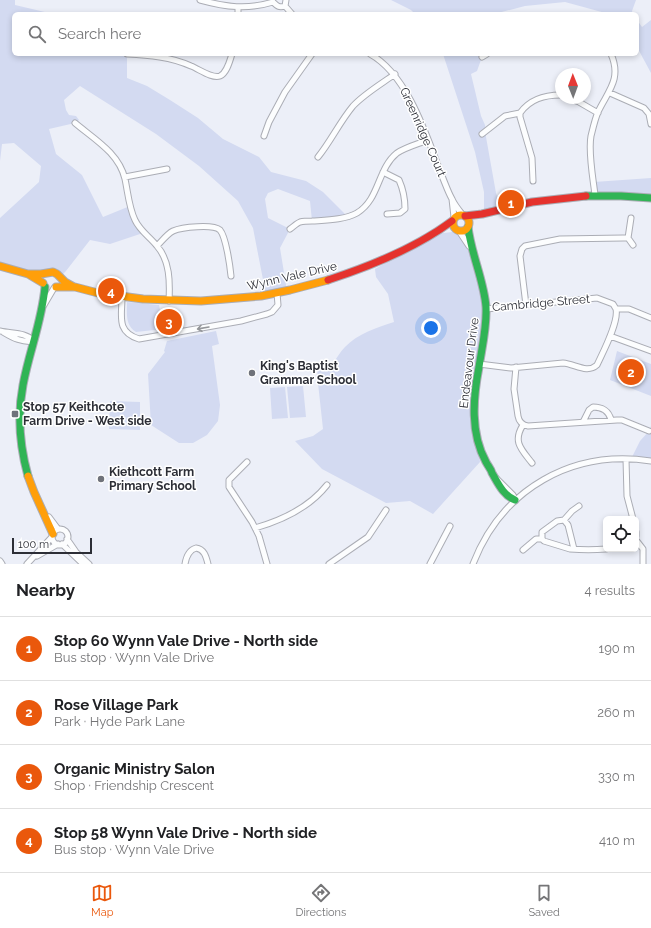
<!DOCTYPE html>
<html lang="en">
<head>
<meta charset="utf-8">
<style>
  body { margin:0; font-family:Raleway,sans-serif; background:#f6f6f6; color:#202124 }
  .controls { position:absolute; right:12px; bottom:12px; display:grid; overflow:hidden; border-radius:6px; box-shadow:0 2px 6px #0003 }
  .controls button { width:36px; height:36px; display:grid; place-items:center; padding:0; border:0; border-bottom:1px solid #e0e0e0; background:#fff; color:#202124; font:20px sans-serif }
  .compass { position:absolute; left:555px; top:68px; width:36px; height:36px; border-radius:50%; background:#fff; box-shadow:0 2px 6px #0003; rotate:359deg }
  .scale { position:absolute; left:12px; bottom:10px; width:80px; box-sizing:border-box; padding-left:4px; border:2px solid #2c2e36; border-top:0; font-size:11px; line-height:14px; white-space:nowrap; color:#2c2e36; -webkit-text-stroke:3px #fff; paint-order:stroke }
  .you { position:absolute; left:431px; top:328px; width:14px; height:14px; margin:-10px; border:3px solid #fff; border-radius:50%; background:#1a73e8; box-shadow:0 0 0 6px #1a73e833 }
  .badge { display:grid; place-items:center; width:26px; height:26px; border-radius:50%; background:#ea580c; color:#fff; font-size:13px; font-weight:700 }
  .pin { position:absolute; translate:-50% -50%; border:2px solid #fff; box-shadow:0 1px 4px #0006 }
  .list { margin:0; padding:0; list-style:none }
  h2 { display:flex; justify-content:space-between; align-items:center; height:52px; margin:0; padding:0 16px; font-size:17px }
  h2 small { font-size:13px; font-weight:400; color:#757577 }
  .list li { display:grid; grid-template-columns:26px 1fr auto; gap:12px; align-items:center; box-sizing:border-box; height:64px; padding:0 16px; border-top:1px solid #e0e0e0 }
  .list b { display:block; font-size:15px; white-space:nowrap }
  .list p { margin:0; font-size:13px; white-space:nowrap; color:#757577 }
  .list em { font-size:13px; font-style:normal; color:#757577 }
  .icon { flex:none; width:22px; height:22px; fill:none; stroke:currentColor; stroke-width:2; stroke-linecap:round; stroke-linejoin:round }
  .map { position:relative; flex:none; width:651px; height:564px; overflow:hidden }
  .search { position:absolute; background:#fff; box-shadow:0 2px 6px #0003; left:12px; right:12px; top:12px; height:44px; display:flex; align-items:center; gap:10px; box-sizing:border-box; padding:0 14px; border-radius:6px; color:#757577; font-size:15px }
  .sheet { height:308px; background:#fff }
  nav { display:flex; justify-content:space-around; align-items:center; box-sizing:border-box; height:56px; border-top:1px solid #e0e0e0; background:#fff; font-size:11px; color:#757577 }
  nav a { display:grid; justify-items:center; gap:2px }
  nav .on { color:#ea580c }
  .map>svg:first-child { display:block }
  .green { fill:#d3daf1 }
  .lines { fill:none; stroke-linecap:round; stroke-linejoin:round }
  .street-casing { stroke:#abadb5; stroke-width:7 }
  .fast-casing { stroke:#abadb5; stroke-width:9 }
  .slow-casing { stroke:#abadb5; stroke-width:9 }
  .jam-casing { stroke:#abadb5; stroke-width:9 }
  .street { stroke:#fcfdfe; stroke-width:5 }
  .fast { stroke:#30b455; stroke-width:7 }
  .slow { stroke:#ff9f0a; stroke-width:7 }
  .jam { stroke:#e5322d; stroke-width:7 }
  .oneway { stroke:#94969a }
  .poi-dot { fill:#6f727a; stroke:#fff; stroke-width:1.5 }
  .labels { text-anchor:middle; dominant-baseline:central; stroke-width:3; stroke-linejoin:round; paint-order:stroke }
  .street-label { font-size:12px; fill:#2c2e36; stroke:#fff }
  .poi-label { font-size:12px; font-weight:bold; fill:#2c2e36; stroke:#fff; text-anchor:start }
</style>
</head>
<body>
<div class="map">
<svg width="651" height="564" viewBox="0 0 651 564">
  <rect width="100%" height="100%" fill="#eceff8"/>
  <!-- green -->
  <path class="green" d="M 0,0 L 15,0 L 15,5 L 49,13 L 61,14 L 14,14 L 14,54 L 127,54 L 127,78 L 147,86 L 170,100 L 198,118 L 223,139 L 259,157 L 271,172 L 306,181 L 323,192 L 348,217 L 312,221 L 310,201 L 278,189 L 268,193 L 265,199 L 268,218 L 290,229 L 280,248 L 287,291 L 266,295 L 253,228 L 238,201 L 199,166 L 156,134 L 80,86 L 64,100 L 66,110 L 69,115 L 76,116 L 79,120 L 75,123 L 49,129 L 56,154 L 82,175 L 103,217 L 130,206 L 143,233 L 110,244 L 90,240 L 66,271 L 59,278 L 58,276 L 0,266 L 0,218 L 39,182 L 41,166 L 14,143 L 2,144 L 0,161 Z
    M 391,0 L 636,0 L 632,11 L 633,14 L 609,14 L 565,2 L 525,6 L 494,14 L 415,14 L 411,10 Z
    M 637,20 L 642,27 L 651,20 L 651,73 L 637,47 Z
    M 443,54 L 480,54 L 482,57 L 477,71 L 471,74 L 481,116 L 485,125 L 486,137 L 496,193 L 502,209 L 484,214 L 484,192 L 475,152 Z
    M 651,178 L 651,198 L 595,195 L 594,182 Z
    M 461,231 L 467,243 L 486,305 L 473,413 L 480,462 L 433,514 L 410,501 L 386,503 L 322,469 L 295,441 L 313,436 L 323,429 L 318,383 L 317,364 L 332,365 C 336,359 340,352 345,347 C 357,334 378,327 394,322 L 388,294 L 376,277 L 375,269 L 435,234 Z
    M 127,302 L 159,305 L 163,329 L 136,332 C 125,325 127,313 127,302 Z
    M 216,331 L 219,344 L 212,346 L 220,405 L 218,421 L 207,435 L 193,443 L 179,443 L 151,425 L 148,374 L 165,352 L 164,351 L 167,341 Z
    M 617,351 L 651,364 L 651,396 L 610,380 Z
    M 303,386 L 306,417 L 290,418 L 287,387 Z
    M 285,387 L 288,418 L 272,419 L 270,388 Z
    M 110,401 L 140,402 L 140,430 L 109,429 Z
    M 651,426 L 651,462 L 631,459 L 640,441 L 649,431 Z"/>
  <g class="lines">
    <defs>
      <path id="street" d="M 200,0 C 226,7 247,10 273,2
        M 273,2 C 277,6 279,8 285,6 L 286,0
        M 285,6 L 292,14
        M 238,14 L 238,7
        M 127,54 C 149,55 171,57 191,66 C 199,69 212,79 220,76 C 227,73 230,60 232,54
        M 370,54 C 408,75 427,137 442,176 C 445,183 448,192 452,199 C 454,204 458,209 462,214
        M 482,57 L 487,54
        M 610,93 L 644,108 L 649,114 L 651,124
        M 568,98 L 579,102 L 598,113
        M 75,123 C 94,139 119,153 125,179 C 128,193 129,208 135,220 C 140,231 150,237 157,246 C 170,261 170,282 169,301
        M 482,134 L 505,116 L 520,113
        M 264,136 L 269,122 L 285,92 L 312,54
        M 318,157 C 331,141 339,123 353,106 C 364,94 381,84 395,74
        M 383,172 L 399,180 C 403,189 405,199 405,209 L 400,213 L 387,214
        M 125,177 L 167,169
        M 533,181 L 532,158 L 520,117 L 520,113 C 530,99 544,95 561,95
        M 595,195 C 593,178 588,152 591,136 C 593,128 595,119 598,112 C 608,91 622,79 611,54
        M 452,199 L 454,217
        M 290,229 C 293,227 297,223 300,222 C 304,221 309,221 312,221 C 327,220 344,220 357,213 C 380,199 377,169 397,153 C 406,147 418,144 428,140
        M 459,231 L 469,246
        M 628,238 L 631,218
        M 157,246 C 162,241 167,234 173,231 C 182,227 213,224 220,230 C 226,237 230,266 231,276
        M 122,297 C 122,316 116,332 139,339 L 241,321 L 267,314 L 272,312 L 278,305 L 277,293
        M 44,305 L 54,288
        M 526,305 L 520,256 L 522,249 L 525,246 L 560,239 L 623,238 L 628,238 L 633,245
        M 486,309 L 597,298 L 613,304 L 616,309
        M 616,309 L 629,309 L 651,318
        M 0,331 C 12,334 25,332 34,341
        M 3,332 C 13,338 23,343 34,341
        M 610,336 L 651,351
        M 479,364 L 511,368 L 563,363 C 575,364 587,374 597,365 C 603,352 619,322 616,309
        M 516,367 L 514,389 L 518,416 C 519,422 522,425 528,426 L 617,420 L 622,420 L 649,431
        M 583,422 L 589,410 L 593,407 C 602,407 609,411 611,420
        M 523,425 C 512,442 522,450 532,463
        M 626,459 L 627,496 L 633,519
        M 247,462 L 229,480 L 229,487 L 252,522 L 259,536 L 267,564
        M 496,478 L 513,495 L 515,500
        M 49,517 L 58,529
        M 564,520 L 572,511 L 579,506
        M 255,528 C 283,520 309,508 327,485
        M52 537a8 8 0 1 1 16 0a8 8 0 1 1-16 0Z
        M 636,532 L 636,536
        M 67,539 L 76,552 L 89,564
        M 636,540 L 643,549 L 643,564
        M 62,544 L 83,564
        M 574,549 L 568,525 L 564,520 L 557,521 L 542,532 L 542,539 L 544,541 L 570,549 C 582,550 595,550 606,549
        M 523,550 L 536,539 L 542,539
        M 37,556 L 58,544
        M 0,561 L 2,564
        M 27,564 L 52,537
        M 185,564 C 186,558 189,550 196,548 C 204,549 206,556 208,564
        M 329,564 L 368,537 L 386,510
        M 430,564 L 450,526
        M 473,564 C 502,489 572,449 651,461"/>
      <path id="fast" d="M 586,196 L 621,196 L 651,198
        M 468,227 C 471,254 484,280 486,307 C 487,327 482,347 479,367 C 473,398 470,433 486,462 C 488,466 491,469 492,473 C 498,483 503,495 515,500
        M 28,476 C 20,447 17,416 23,385 C 29,352 42,321 45,287"/>
      <path id="slow" d="M453 223a8 8 0 1 1 16 0a8 8 0 1 1-16 0Z
        M 0,266 L 28,274 L 43,283
        M 28,274 L 41,274 L 53,272 L 57,274 L 65,282 L 74,287
        M 56,287 L 75,287 L 98,293 L 143,299 L 201,301 L 261,296 L 290,290 L 328,280
        M 28,476 L 34,492 L 53,534"/>
      <path id="jam" d="M 465,216 L 482,214 L 532,202 L 586,196
        M 328,280 C 371,266 416,248 452,221"/>
    </defs>
    <!-- street casing -->
    <use href="#street" class="street-casing"/>
    <!-- fast casing -->
    <use href="#fast" class="fast-casing"/>
    <!-- slow casing -->
    <use href="#slow" class="slow-casing"/>
    <!-- jam casing -->
    <use href="#jam" class="jam-casing"/>
    <!-- street -->
    <use href="#street" class="street"/>
    <!-- fast -->
    <use href="#fast" class="fast"/>
    <!-- slow -->
    <use href="#slow" class="slow"/>
    <!-- jam -->
    <use href="#jam" class="jam"/>
  </g>
  <!-- one-way arrows -->
  <defs><path id="oneway-shaft" d="M-6 0H5M1.5-3L5.5 0L1.5 3" fill="none" stroke-width="1.6" stroke-linecap="round" stroke-linejoin="round"/></defs>
  <use class="oneway" href="#oneway-shaft" transform="translate(203 328) rotate(170)"/>
  <!-- markers -->
  <g class="poi-dot">
    <circle cx="252" cy="373" r="4"/>
    <rect x="11" y="410" width="8" height="8" rx="2"/>
    <circle cx="101" cy="479" r="4"/>
  </g>
  <g class="labels">
    <!-- street labels -->
    <g class="street-label">
      <text transform="translate(423 132) rotate(66)">Greenridge Court</text>
      <text transform="translate(292 276) rotate(-13)">Wynn Vale Drive</text>
      <text transform="translate(541 303) rotate(-5)">Cambridge Street</text>
      <text transform="translate(469 363) rotate(-83)">Endeavour Drive</text>
    </g>
    <!-- poi labels -->
    <g class="poi-label">
      <text x="260" y="366">King's Baptist<tspan x="260" dy="14">Grammar School</tspan></text>
      <text x="23" y="407">Stop 57 Keithcote<tspan x="23" dy="14">Farm Drive - West side</tspan></text>
      <text x="109" y="472">Kiethcott Farm<tspan x="109" dy="14">Primary School</tspan></text>
    </g>
  </g>
</svg>
<div class="controls">
<button><svg class="icon" aria-label="locate" viewBox="0 0 24 24"><circle cx="12" cy="12" r="6"/><path d="M12 2v4M12 18v4M2 12h4M18 12h4"/></svg></button>
</div>
<svg class="compass" viewBox="-18 -18 36 36"><path d="M0-13l5 13h-10z" fill="#e53935"/><path d="M0 13l5-13h-10z" fill="#757577"/></svg>
<div class="scale">100 m</div>
<div class="you"></div>
<div class="pin badge" style="left:511px;top:203px">1</div>
<div class="pin badge" style="left:631px;top:372px">2</div>
<div class="pin badge" style="left:169px;top:322px">3</div>
<div class="pin badge" style="left:111px;top:291px">4</div>
<div class="search"><svg class="icon" aria-label="search" viewBox="0 0 24 24"><circle cx="10" cy="10" r="6"/><path d="M15 15l6 6"/></svg>Search here</div>
</div>
<section class="sheet">
<h2>Nearby<small>4 results</small></h2>
<ul class="list">
<li><span class="badge">1</span><div><b>Stop 60 Wynn Vale Drive - North side</b><p>Bus stop · Wynn Vale Drive</p></div><em>190 m</em></li>
<li><span class="badge">2</span><div><b>Rose Village Park</b><p>Park · Hyde Park Lane</p></div><em>260 m</em></li>
<li><span class="badge">3</span><div><b>Organic Ministry Salon</b><p>Shop · Friendship Crescent</p></div><em>330 m</em></li>
<li><span class="badge">4</span><div><b>Stop 58 Wynn Vale Drive - North side</b><p>Bus stop · Wynn Vale Drive</p></div><em>410 m</em></li>
</ul>
</section>
<nav>
<a class="on"><svg class="icon" aria-label="map" viewBox="0 0 24 24"><path d="M3 6l6-2 6 2 6-2v14l-6 2-6-2-6 2zM9 4v14M15 6v14"/></svg>Map</a>
<a><svg class="icon" aria-label="directions" viewBox="0 0 24 24"><path d="M12 3l9 9-9 9-9-9zM9 14v-3h6M13 9l2 2-2 2"/></svg>Directions</a>
<a><svg class="icon" aria-label="saved" viewBox="0 0 24 24"><path d="M7 4h10v16l-5-4-5 4z"/></svg>Saved</a>
</nav>
</body>
</html>
